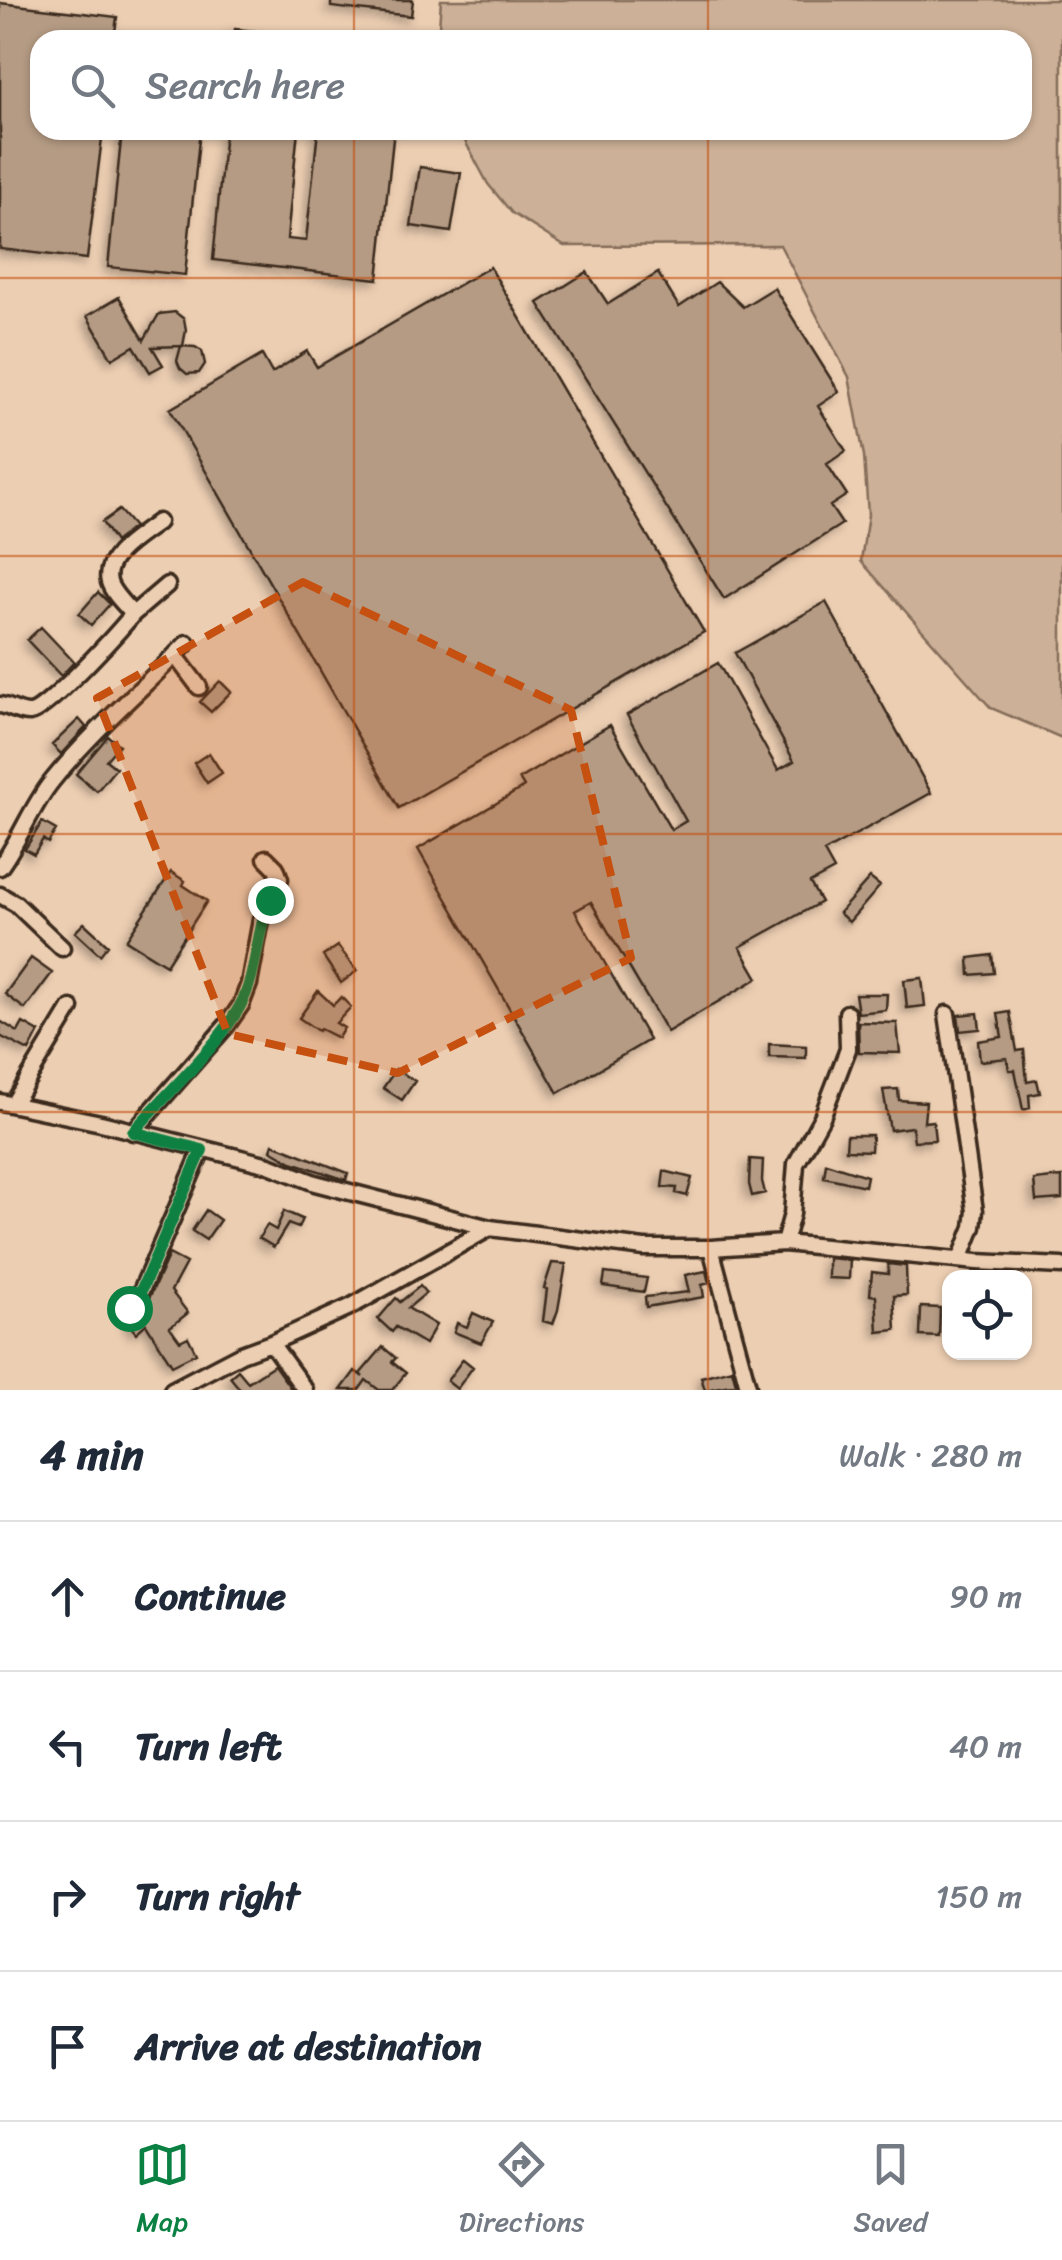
<!DOCTYPE html>
<html lang="en">
<head>
<meta charset="utf-8">
<style>
  body { margin:0; font-family:Sriracha,sans-serif; background:#f6f6f7; color:#1f2937 }
  .controls { position:absolute; right:30px; bottom:30px; display:grid; overflow:hidden; border-radius:20px; box-shadow:0 2px 8px #0004 }
  .controls button { width:90px; height:90px; display:grid; place-items:center; padding:0; border:0; border-bottom:2px solid #e0e1e3; background:#fff; color:#1f2937; font:50px sans-serif }
  .stop { position:absolute; width:30px; height:30px; margin:-22px; border:8px solid #0b8043; border-radius:50%; background:#fff }
  .stop.end { background:#0b8043; border-color:#fff; box-shadow:0 2px 10px #0008 }
  .list { margin:0; padding:0; list-style:none }
  h2 { display:flex; justify-content:space-between; align-items:center; height:130px; margin:0; padding:0 40px; font-size:42px }
  h2 small { font-size:32px; font-weight:400; color:#747a83 }
  .list li { display:grid; grid-template-columns:65px 1fr auto; gap:30px; align-items:center; box-sizing:border-box; height:150px; padding:0 40px; border-top:2px solid #e0e1e3 }
  .list b { display:block; font-size:38px; white-space:nowrap }
  .list em { font-size:32px; font-style:normal; color:#747a83 }
  .icon { flex:none; width:55px; height:55px; fill:none; stroke:currentColor; stroke-width:2; stroke-linecap:round; stroke-linejoin:round }
  .map { position:relative; flex:none; width:1062px; height:1390px; overflow:hidden }
  .search { position:absolute; background:#fff; box-shadow:0 2px 8px #0004; left:30px; right:30px; top:30px; height:110px; display:flex; align-items:center; gap:25px; box-sizing:border-box; padding:0 35px; border-radius:30px; color:#747a83; font-size:38px }
  .sheet { height:730px; background:#fff }
  nav { display:flex; justify-content:space-around; align-items:center; box-sizing:border-box; height:140px; border-top:2px solid #e0e1e3; background:#fff; font-size:28px; color:#747a83 }
  nav a { display:grid; justify-items:center; gap:5px }
  nav .on { color:#0b8043 }
  .map>svg:first-child { display:block }
  .green { fill:#ccb097; stroke:#846d5a; stroke-width:2.5 }
  .building { fill:#b59b84; stroke:#3b2a1e; stroke-width:2.5; filter:url(#shadow) }
  .lines { fill:none; stroke-linecap:round; stroke-linejoin:round }
  .minor-casing { stroke:#3b2a1e; stroke-width:21 }
  .minor { stroke:#ecceb2; stroke-width:14 }
  .route { stroke:#0b8043; stroke-width:12 }
  .marked { fill:#c55010; fill-opacity:0.2; stroke:#c55010; stroke-width:8; stroke-dasharray:20 12; stroke-linejoin:round }
  .grid { fill:none; stroke:#c55010; stroke-width:2.5; stroke-opacity:0.55 }
</style>
</head>
<body>
<div class="map">
<svg width="1062" height="1390" viewBox="0 0 1062 1390">
  <defs>
    <filter id="shadow"><feDropShadow dx="-4.5" dy="4.5" stdDeviation="5" flood-color="#0004"/></filter>
  </defs>
  <rect width="100%" height="100%" fill="#ecceb2"/>
  <filter id="ink" filterUnits="userSpaceOnUse"><feTurbulence type="fractalNoise" baseFrequency=".01" numOctaves="2"/><feDisplacementMap in="SourceGraphic" scale="20" xChannelSelector="R" yChannelSelector="G"/><feConvolveMatrix kernelMatrix="1 2 1 2 8 2 1 2 1" color-interpolation-filters="sRGB"/></filter>
  <g filter="url(#ink)">
    <!-- green -->
    <path class="green" d="M 441,0 L 1062,0 L 1062,738 L 991,708 L 861,561 L 868,515 L 864,456 L 849,377 L 780,245 L 564,246 L 512,213 L 488,184 L 459,130 L 1022,130 L 1022,40 L 438,40 Z"/>
    <!-- building -->
    <path class="building" d="M 331,0 L 413,0 L 411,16 L 331,7 Z
      M 0,3 L 117,17 L 114,40 L 40,40 L 40,130 L 103,130 L 87,259 L 0,249 Z
      M 235,29 L 275,33 L 275,40 L 234,40 Z
      M 122,130 L 200,130 L 185,275 L 108,267 Z
      M 225,130 L 298,130 L 287,239 L 306,241 L 318,130 L 394,130 L 378,279 L 213,260 Z
      M 420,167 L 461,173 L 451,232 L 411,226 Z
      M 490,267 L 704,632 L 399,808 L 170,409 L 262,355 L 272,373 L 307,351 L 317,367 Z
      M 587,272 L 608,304 L 658,273 L 679,307 L 717,282 L 743,307 L 774,288 L 839,392 L 818,406 L 846,451 L 827,464 L 847,495 L 830,506 L 842,524 L 724,599 L 538,303 Z
      M 119,297 L 144,340 L 159,314 L 175,312 L 184,319 L 186,330 L 183,346 L 152,347 L 163,365 L 150,372 L 134,346 L 112,359 L 87,316 Z
      M 181,346 L 195,347 L 202,351 L 205,364 L 199,373 L 187,374 L 180,368 L 177,361 Z
      M 119,510 L 134,527 L 115,542 L 102,522 Z
      M 98,592 L 110,604 L 91,625 L 79,614 Z
      M 826,602 L 931,793 L 824,852 L 834,870 L 810,883 L 821,902 L 740,947 L 758,978 L 667,1032 L 591,902 L 575,911 L 649,1040 L 558,1093 L 418,849 L 524,787 L 519,779 L 610,725 L 671,830 L 686,821 L 627,715 L 718,663 L 778,770 L 794,761 L 735,653 Z
      M 41,627 L 74,662 L 61,676 L 27,640 Z
      M 220,681 L 231,692 L 211,712 L 200,702 Z
      M 79,719 L 86,727 L 61,754 L 52,745 Z
      M 108,736 L 119,745 L 106,760 L 116,768 L 97,791 L 76,774 Z
      M 209,753 L 222,773 L 207,783 L 194,763 Z
      M 42,822 L 56,830 L 48,843 L 43,839 L 34,854 L 25,849 Z
      M 171,872 L 185,881 L 183,885 L 207,901 L 166,965 L 126,940 Z
      M 870,878 L 880,886 L 849,922 L 839,913 Z
      M 84,923 L 108,945 L 100,955 L 75,932 Z
      M 338,946 L 357,971 L 341,983 L 323,956 Z
      M 992,955 L 994,973 L 970,975 L 969,958 Z
      M 31,958 L 52,973 L 25,1009 L 5,994 Z
      M 922,978 L 925,1006 L 907,1008 L 904,980 Z
      M 318,991 L 333,1005 L 341,997 L 351,1007 L 336,1023 L 344,1028 L 338,1038 L 320,1029 L 318,1031 L 299,1018 Z
      M 855,994 L 887,994 L 886,1010 L 858,1013 Z
      M 1010,1012 L 1017,1051 L 1024,1050 L 1027,1082 L 1037,1080 L 1040,1093 L 1029,1095 L 1030,1108 L 1023,1110 L 1015,1070 L 1009,1070 L 1007,1058 L 980,1061 L 978,1041 L 1002,1037 L 998,1014 Z
      M 978,1013 L 980,1029 L 960,1031 L 958,1015 Z
      M 0,1021 L 18,1032 L 23,1023 L 39,1032 L 29,1051 L 0,1036 Z
      M 858,1022 L 897,1023 L 900,1053 L 859,1052 Z
      M 769,1044 L 806,1046 L 806,1058 L 769,1057 Z
      M 396,1069 L 415,1081 L 402,1100 L 383,1088 Z
      M 898,1089 L 899,1100 L 926,1102 L 924,1122 L 933,1121 L 935,1140 L 914,1141 L 912,1127 L 890,1130 L 883,1090 Z
      M 847,1135 L 872,1135 L 871,1151 L 846,1150 Z
      M 273,1144 L 348,1173 L 346,1180 L 292,1162 L 271,1150 Z
      M 750,1159 L 763,1160 L 762,1181 L 765,1193 L 752,1196 L 749,1184 Z
      M 826,1163 L 867,1176 L 865,1186 L 824,1177 Z
      M 664,1171 L 692,1178 L 687,1196 L 676,1193 L 677,1188 L 662,1187 Z
      M 1062,1177 L 1062,1199 L 1036,1201 L 1034,1180 Z
      M 206,1210 L 220,1220 L 206,1240 L 192,1231 Z
      M 284,1211 L 302,1219 L 298,1228 L 288,1224 L 274,1247 L 259,1238 L 267,1225 L 276,1230 Z
      M 169,1254 L 186,1263 L 171,1291 L 188,1313 L 170,1327 L 180,1341 L 188,1337 L 196,1353 L 172,1365 L 146,1324 L 136,1333 L 126,1321 L 146,1305 Z
      M 828,1258 L 850,1260 L 849,1279 L 828,1278 Z
      M 552,1263 L 566,1264 L 558,1310 L 553,1324 L 543,1321 L 547,1289 L 544,1288 Z
      M 888,1264 L 906,1266 L 907,1295 L 894,1296 L 896,1330 L 878,1332 L 876,1296 L 870,1295 L 872,1272 L 888,1274 Z
      M 706,1271 L 709,1283 L 702,1285 L 704,1297 L 646,1307 L 645,1297 L 689,1292 L 685,1275 Z
      M 605,1273 L 647,1278 L 644,1292 L 603,1286 Z
      M 420,1286 L 426,1293 L 408,1308 L 436,1325 L 425,1344 L 396,1327 L 392,1332 L 378,1319 L 396,1298 L 400,1302 Z
      M 921,1307 L 940,1308 L 939,1337 L 920,1336 Z
      M 473,1313 L 493,1322 L 481,1343 L 454,1332 L 457,1323 L 467,1327 Z
      M 383,1347 L 396,1358 L 392,1362 L 406,1373 L 392,1390 L 379,1390 L 366,1380 L 359,1390 L 341,1390 L 355,1371 L 363,1377 L 360,1374 Z
      M 463,1359 L 473,1367 L 457,1389 L 447,1381 Z
      M 274,1365 L 292,1390 L 237,1390 L 239,1388 L 230,1377 L 238,1370 L 248,1382 Z
      M 732,1369 L 736,1384 L 705,1390 L 701,1377 Z"/>
    <g class="lines">
      <defs>
        <path id="minor" d="M 133,614 L 167,585
          M 175,655 L 199,687
          M 0,705 C 9,706 21,714 30,713 C 46,712 119,631 133,614 C 125,605 112,593 109,582 C 102,556 142,535 158,522
          M 0,867 C 20,840 31,807 52,781 C 93,730 142,689 187,643
          M 0,895 L 16,904 L 62,948
          M 947,1014 L 975,1211 L 973,1227 L 960,1260
          M 0,1102 L 101,1123 L 269,1165 L 315,1183 L 490,1228 L 644,1248 L 711,1248 L 749,1390
          M 13,1104 L 71,1008
          M 133,1132 L 227,1025 L 241,1005 L 249,984 L 261,920 L 280,879 L 276,868 L 266,858
          M 784,1243 L 792,1214 L 796,1164 L 822,1117 L 848,1049 L 847,1013
          M 711,1248 L 784,1243 L 977,1262 L 1062,1266
          M 129,1308 L 137,1300 L 202,1150
          M 271,1343 L 352,1306 L 490,1228
          M 172,1390 L 241,1354 L 271,1343 L 305,1390"/>
      </defs>
      <!-- minor casing -->
      <use href="#minor" class="minor-casing"/>
      <!-- minor -->
      <use href="#minor" class="minor"/>
    </g>
  </g>
  <g class="lines" filter="url(#ink)">
    <!-- route -->
    <path class="route" d="M 129,1308 L 137,1300 L 202,1150 L 133,1132 C 165,1095 217,1048 240,1006 C 258,973 255,934 270,900"/>
  </g>
  <!-- marked area -->
  <path class="marked" d="M 303,582 L 571,710 L 631,958 L 398,1073 L 228,1034 L 97,698 Z"/>
  <!-- grid -->
  <path class="grid" d="M 354,0 L 354,40M 708,0 L 708,40M 354,130 L 354,1390M 708,130 L 708,1390M 0,278 L 1062,278M 0,556 L 1062,556M 0,834 L 1062,834M 0,1112 L 1062,1112"/>
</svg>
<div class="controls">
<button><svg class="icon" aria-label="locate" viewBox="0 0 24 24"><circle cx="12" cy="12" r="6"/><path d="M12 2v4M12 18v4M2 12h4M18 12h4"/></svg></button>
</div>
<div class="stop" style="left:129px;top:1308px"></div>
<div class="stop end" style="left:270px;top:900px"></div>
<div class="search"><svg class="icon" aria-label="search" viewBox="0 0 24 24"><circle cx="10" cy="10" r="6"/><path d="M15 15l6 6"/></svg>Search here</div>
</div>
<section class="sheet">
<h2>4 min<small>Walk · 280 m</small></h2>
<ul class="list">
<li><svg class="icon" aria-label="ahead" viewBox="0 0 24 24"><path d="M12 20V5M6 11l6-6 6 6"/></svg><div><b>Continue</b></div><em>90 m</em></li>
<li><svg class="icon" aria-label="left" viewBox="0 0 24 24"><path d="M17 20v-9H6M10 6l-5 5 5 5"/></svg><div><b>Turn left</b></div><em>40 m</em></li>
<li><svg class="icon" aria-label="right" viewBox="0 0 24 24"><path d="M7 20v-9h11M14 6l5 5-5 5"/></svg><div><b>Turn right</b></div><em>150 m</em></li>
<li><svg class="icon" aria-label="arrive" viewBox="0 0 24 24"><path d="M6 21V4h12l-3 4 3 4H6"/></svg><div><b>Arrive at destination</b></div></li>
</ul>
</section>
<nav>
<a class="on"><svg class="icon" aria-label="map" viewBox="0 0 24 24"><path d="M3 6l6-2 6 2 6-2v14l-6 2-6-2-6 2zM9 4v14M15 6v14"/></svg>Map</a>
<a><svg class="icon" aria-label="directions" viewBox="0 0 24 24"><path d="M12 3l9 9-9 9-9-9zM9 14v-3h6M13 9l2 2-2 2"/></svg>Directions</a>
<a><svg class="icon" aria-label="saved" viewBox="0 0 24 24"><path d="M7 4h10v16l-5-4-5 4z"/></svg>Saved</a>
</nav>
</body>
</html>
